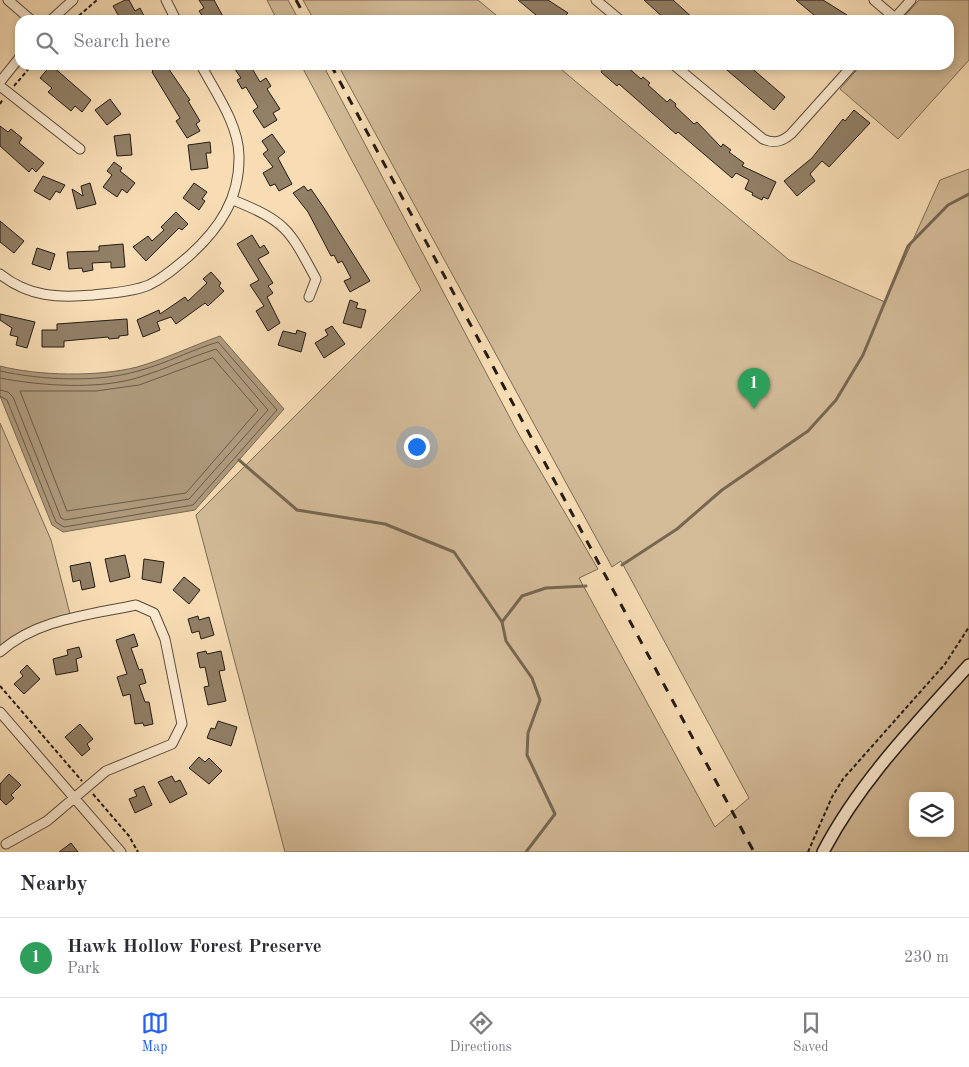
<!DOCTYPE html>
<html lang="en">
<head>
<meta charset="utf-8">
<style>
  body { margin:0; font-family:"Old Standard TT",serif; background:#f2f2f3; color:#2b2b33 }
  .controls { position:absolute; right:15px; bottom:15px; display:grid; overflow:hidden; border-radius:10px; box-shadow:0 2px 8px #0003 }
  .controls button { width:45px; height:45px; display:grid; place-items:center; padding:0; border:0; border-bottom:1px solid #e1e1e2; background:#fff; color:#2b2b33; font:25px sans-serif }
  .you { position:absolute; left:416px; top:446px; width:18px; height:18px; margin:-12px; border:4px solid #fff; border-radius:50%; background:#1a73e8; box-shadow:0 0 0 8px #1a73e833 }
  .badge { display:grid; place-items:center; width:32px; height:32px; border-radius:50%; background:#2563eb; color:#fff; font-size:16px; font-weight:700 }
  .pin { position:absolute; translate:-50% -41px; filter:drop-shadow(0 1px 2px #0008) }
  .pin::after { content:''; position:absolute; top:26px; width:18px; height:15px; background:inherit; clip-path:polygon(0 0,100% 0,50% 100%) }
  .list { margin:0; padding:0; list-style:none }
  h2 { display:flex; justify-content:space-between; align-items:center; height:65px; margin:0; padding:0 20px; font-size:21px }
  h2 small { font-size:16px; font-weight:400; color:#7c7c81 }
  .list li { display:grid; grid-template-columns:32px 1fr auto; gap:15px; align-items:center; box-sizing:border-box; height:80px; padding:0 20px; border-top:1px solid #e1e1e2 }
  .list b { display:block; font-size:19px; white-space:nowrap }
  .list p { margin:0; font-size:16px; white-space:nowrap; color:#7c7c81 }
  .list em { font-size:16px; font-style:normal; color:#7c7c81 }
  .icon { flex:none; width:28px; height:28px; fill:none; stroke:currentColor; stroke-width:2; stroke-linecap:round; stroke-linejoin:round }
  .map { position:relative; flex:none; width:969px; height:852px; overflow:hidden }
  .search { position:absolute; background:#fff; box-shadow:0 2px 8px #0003; left:15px; right:15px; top:15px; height:55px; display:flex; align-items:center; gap:12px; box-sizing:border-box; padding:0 18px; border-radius:15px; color:#7c7c81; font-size:19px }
  .sheet { height:145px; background:#fff }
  nav { display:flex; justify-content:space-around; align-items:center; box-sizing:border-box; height:70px; border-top:1px solid #e1e1e2; background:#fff; font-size:14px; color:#7c7c81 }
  nav a { display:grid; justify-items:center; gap:2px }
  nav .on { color:#2563eb }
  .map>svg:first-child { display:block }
  .green { fill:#d3bb98; stroke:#7b6b55; fill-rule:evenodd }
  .water { fill:#af9a7d; stroke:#776752 }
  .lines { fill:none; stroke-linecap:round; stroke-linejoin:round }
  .shore { stroke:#695a48; stroke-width:1 }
  .stream { stroke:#776752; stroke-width:3 }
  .building { fill:#917f66; stroke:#231b12 }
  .street-casing { stroke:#584b3a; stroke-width:11 }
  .secondary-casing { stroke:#231b12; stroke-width:14 }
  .path { stroke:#231b12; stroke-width:2; stroke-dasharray:4 2.5; stroke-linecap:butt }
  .street { stroke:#fae8ce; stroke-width:9 }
  .secondary { stroke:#fae8ce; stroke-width:11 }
  .rail { stroke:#231b12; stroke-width:3; stroke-dasharray:9 9; stroke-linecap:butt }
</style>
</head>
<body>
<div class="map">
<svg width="969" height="852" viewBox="0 0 969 852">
  <rect width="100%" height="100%" fill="#f7dcb4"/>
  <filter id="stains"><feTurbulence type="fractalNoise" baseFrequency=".004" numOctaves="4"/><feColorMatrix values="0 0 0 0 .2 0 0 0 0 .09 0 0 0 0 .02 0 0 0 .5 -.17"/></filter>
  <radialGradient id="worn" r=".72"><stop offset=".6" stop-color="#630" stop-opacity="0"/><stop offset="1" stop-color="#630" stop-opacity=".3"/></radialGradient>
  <!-- green -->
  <path class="green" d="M 267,0 L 288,0 L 299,20 L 277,20 Z
    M 303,0 L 478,0 L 502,20 L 314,20 Z
    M 919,0 L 969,0 L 969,60 L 898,139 L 840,89 L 861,65 L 949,65 L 949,20 L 901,20 Z
    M 301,65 L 323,65 L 518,433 L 598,569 L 579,578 L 715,827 L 749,798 L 621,561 L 612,567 L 338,65 L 556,65 L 789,260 L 885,302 L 940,180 L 969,169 L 969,852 L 285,852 L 196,515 L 421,290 ZM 913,796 L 950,796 L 950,833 L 913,833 Z
    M 0,423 L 51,540 L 70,614 C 44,621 21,628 0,646 Z"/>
  <!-- water -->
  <path class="water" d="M 220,336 L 284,409 L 195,510 L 63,532 L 52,525 L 0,396 L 0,366 C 39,376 98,377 137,367 C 165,359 192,346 220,336 Z"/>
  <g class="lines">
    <!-- shore -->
    <path class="shore" d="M 213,358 L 258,410 L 186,493 L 67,511 L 20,391 L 96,391 L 139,385 Z
      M 0,371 C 41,380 97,383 138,371 C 165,364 191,350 218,342 L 277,410 L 193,505 L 64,527 L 56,522 L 7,400 L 0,396
      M 0,378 C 41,386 100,390 140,377 C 166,369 190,357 216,349 L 268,410 L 189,499 L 65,520 L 61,518 L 13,397 L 8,392 L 0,390"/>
    <!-- stream -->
    <path class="stream" d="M 239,460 L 297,510 L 385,524 L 454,552 L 502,622
      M 622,565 L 677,529 L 722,490 L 808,431 L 836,400 L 863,355 L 908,246 L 948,205 L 969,194
      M 526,852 L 555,814 L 527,755 L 528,733 L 540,700 L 532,678 L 506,641 L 502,622 L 522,596 L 546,588 L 586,586"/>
  </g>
  <!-- building -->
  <path class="building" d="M 125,0 L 129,0 L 135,11 L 140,8 L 144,16 L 137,20 L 121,20 L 113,6 Z
    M 199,0 L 214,0 L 225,20 L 205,20 L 199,11 L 204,8 Z
    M 518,0 L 548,0 L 568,13 L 565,16 L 570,20 L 542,20 Z
    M 644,0 L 673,0 L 695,20 L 666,20 Z
    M 796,0 L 823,0 L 847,15 L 843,20 L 820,20 Z
    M 51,65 L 91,100 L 82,112 L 75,106 L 71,111 L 48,92 L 52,88 L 40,78 Z
    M 149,65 L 166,65 L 190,100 L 188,101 L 200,121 L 196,124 L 200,131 L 187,138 L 176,121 L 180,118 L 152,72 L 153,71 Z
    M 232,65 L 250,65 L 260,82 L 266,78 L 271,86 L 267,89 L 280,109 L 273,113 L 277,120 L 264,128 L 253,111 L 258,107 L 246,87 L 242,89 L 237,80 L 241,78 Z
    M 606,65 L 625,65 L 641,79 L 643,77 L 650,83 L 648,85 L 667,102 L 670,99 L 676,104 L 675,106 L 694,124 L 697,122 L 721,147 L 723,144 L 731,150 L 729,152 L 744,163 L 742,166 L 776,182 L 768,199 L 763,197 L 762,200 L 752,195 L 753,193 L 745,189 L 749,180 L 736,173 L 732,178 L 678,132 L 676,134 L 619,84 L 617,86 L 601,72 Z
    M 721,65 L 748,65 L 785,97 L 774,110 Z
    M 110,99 L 121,114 L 107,125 L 95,110 Z
    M 854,110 L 870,123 L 829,167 L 822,161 L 810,174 L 815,181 L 797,196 L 784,181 L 812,158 L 843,119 L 845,121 Z
    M 0,126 L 8,132 L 11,129 L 22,138 L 19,143 L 44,163 L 36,172 L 32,168 L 29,172 L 0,146 Z
    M 130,134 L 132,155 L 117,156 L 114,136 Z
    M 272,134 L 285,152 L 278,158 L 292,184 L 279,191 L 275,184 L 270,186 L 263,173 L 273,167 L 263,154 L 268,150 L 262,141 Z
    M 210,142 L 211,153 L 206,153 L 208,168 L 191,170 L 188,145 Z
    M 114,162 L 122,168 L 120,171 L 135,183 L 127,193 L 122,189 L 117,197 L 103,187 L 112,175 L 107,171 Z
    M 43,176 L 65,185 L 60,193 L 56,191 L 50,200 L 34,191 Z
    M 90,183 L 96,204 L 77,209 L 72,189 L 83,196 L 81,186 Z
    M 194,183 L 207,192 L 202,199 L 205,201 L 199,210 L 183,198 Z
    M 304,186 L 308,191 L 311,189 L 326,211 L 370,281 L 350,292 L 344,281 L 351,278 L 342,261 L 338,263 L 334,255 L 331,256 L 308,212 L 293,193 Z
    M 176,212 L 188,224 L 182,230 L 179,228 L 146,261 L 133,247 L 148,236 L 152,241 L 164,230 L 161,227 Z
    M 0,221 L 24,241 L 14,253 L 0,242 Z
    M 252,235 L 260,248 L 264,245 L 269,253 L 258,259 L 273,283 L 268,286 L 273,293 L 267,297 L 280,323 L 268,331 L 256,311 L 264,306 L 250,285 L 259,280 L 237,244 Z
    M 123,244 L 125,267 L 111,268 L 111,262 L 92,263 L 93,270 L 83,272 L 82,268 L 69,269 L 67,252 L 99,251 L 99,246 Z
    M 37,248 L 55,254 L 50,270 L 32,264 Z
    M 211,272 L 221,283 L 219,286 L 224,291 L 208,306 L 205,303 L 176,324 L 171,317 L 157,322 L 160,330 L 143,337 L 137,320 L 159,310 L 160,314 L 185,297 L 188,301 L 207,283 L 203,279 Z
    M 350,300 L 358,303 L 356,308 L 366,310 L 361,328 L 343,323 Z
    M 0,314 L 35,322 L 27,348 L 16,345 L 18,337 L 10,335 L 12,328 L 0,320 Z
    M 127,319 L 128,335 L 119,336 L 119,338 L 109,339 L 108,337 L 64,341 L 64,347 L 42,347 L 42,330 L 57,330 L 57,324 Z
    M 332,326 L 345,344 L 324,358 L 315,343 L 328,335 L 325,330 Z
    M 297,330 L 306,333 L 301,352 L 278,345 L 283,331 L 296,334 Z
    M 125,555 L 130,577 L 110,582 L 105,559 Z
    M 144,559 L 164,562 L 161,583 L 142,579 Z
    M 90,562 L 95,587 L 82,590 L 80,580 L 73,582 L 70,566 Z
    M 184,577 L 200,590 L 189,604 L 173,590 Z
    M 198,616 L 199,620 L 209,617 L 214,635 L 201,639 L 199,631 L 192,633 L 188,619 Z
    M 134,634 L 138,646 L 131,648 L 139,670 L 142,669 L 146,683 L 139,685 L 145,702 L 149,702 L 153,724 L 144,726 L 143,723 L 135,724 L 130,694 L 123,696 L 117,677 L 127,674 L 116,640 Z
    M 79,647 L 82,657 L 76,659 L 78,671 L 56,675 L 53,659 L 68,655 L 67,650 Z
    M 206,651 L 207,654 L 221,651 L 225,670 L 219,671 L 226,701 L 208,705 L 204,687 L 209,686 L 205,667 L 200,668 L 197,653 Z
    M 27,665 L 40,679 L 24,694 L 14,684 L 23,676 L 20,672 Z
    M 218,721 L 237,727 L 231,746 L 207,738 L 211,728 L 215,729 Z
    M 80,724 L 93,739 L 87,744 L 90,749 L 82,756 L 65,737 Z
    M 199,757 L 205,762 L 209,758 L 222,771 L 209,784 L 189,768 Z
    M 9,774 L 21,785 L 11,795 L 14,798 L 6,805 L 0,799 L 0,784 Z
    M 172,776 L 175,782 L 180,780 L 187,794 L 170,803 L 158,782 Z
    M 144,786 L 152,805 L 135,813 L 129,799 L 137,796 L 134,790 Z
    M 71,843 L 78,852 L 59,852 Z"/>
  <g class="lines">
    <defs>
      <path id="street" d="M 8,0 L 31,20
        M 166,0 L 176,20
        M 596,0 L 620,20
        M 874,0 L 895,18
        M 51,20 L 73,0
        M 893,20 L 911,0
        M 674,65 L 763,139 C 774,144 782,142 791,134 L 853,65
        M 0,82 L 20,57
        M 0,86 L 80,149
        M 233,200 C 287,222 289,229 316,279 L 309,297
        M 0,274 C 29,297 58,298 93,295 C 111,293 132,292 149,285 C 164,278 176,267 189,256 C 219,229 240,199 239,155 C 238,123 215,92 201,65
        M 0,652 C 37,619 89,615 136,605 L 154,613 L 165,639 L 182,724 L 172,744 L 106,771 L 47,821 L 6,844
        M 0,712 L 121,852"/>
      <path id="secondary" d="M 823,852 C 860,781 916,724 969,665"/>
    </defs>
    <!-- street casing -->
    <use href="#street" class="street-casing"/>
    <!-- secondary casing -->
    <use href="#secondary" class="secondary-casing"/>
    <!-- path -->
    <path class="path" d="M 74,20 L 97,0
      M 14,86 L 32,65
      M 0,104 L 3,99
      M 0,686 L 82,781
      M 93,794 L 129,836 L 138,852
      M 808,852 L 832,797 L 843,779 L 945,664 L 969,627"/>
    <!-- street -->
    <use href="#street" class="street"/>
    <!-- secondary -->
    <use href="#secondary" class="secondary"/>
    <!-- rail -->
    <path class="rail" d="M 296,0 L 307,20
      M 331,65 L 754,852"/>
  </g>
  <rect width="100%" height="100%" filter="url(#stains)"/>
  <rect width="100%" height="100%" fill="url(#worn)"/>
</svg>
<div class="controls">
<button><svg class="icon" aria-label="layers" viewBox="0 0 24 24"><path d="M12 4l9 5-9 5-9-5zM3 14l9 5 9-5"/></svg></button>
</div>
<div class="you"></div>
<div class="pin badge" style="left:754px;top:409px;background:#2e9e5b">1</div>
<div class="search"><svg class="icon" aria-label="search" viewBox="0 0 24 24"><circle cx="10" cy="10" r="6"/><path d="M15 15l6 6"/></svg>Search here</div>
</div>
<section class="sheet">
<h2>Nearby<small></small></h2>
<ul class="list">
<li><span class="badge" style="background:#2e9e5b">1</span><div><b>Hawk Hollow Forest Preserve</b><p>Park</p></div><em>230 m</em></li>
</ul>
</section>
<nav>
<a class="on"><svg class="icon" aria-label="map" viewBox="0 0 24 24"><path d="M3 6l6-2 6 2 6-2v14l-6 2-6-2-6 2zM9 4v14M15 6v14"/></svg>Map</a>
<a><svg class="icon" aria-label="directions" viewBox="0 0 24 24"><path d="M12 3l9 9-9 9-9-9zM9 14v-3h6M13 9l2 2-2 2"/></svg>Directions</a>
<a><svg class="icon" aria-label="saved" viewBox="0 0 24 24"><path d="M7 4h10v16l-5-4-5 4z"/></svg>Saved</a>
</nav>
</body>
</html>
